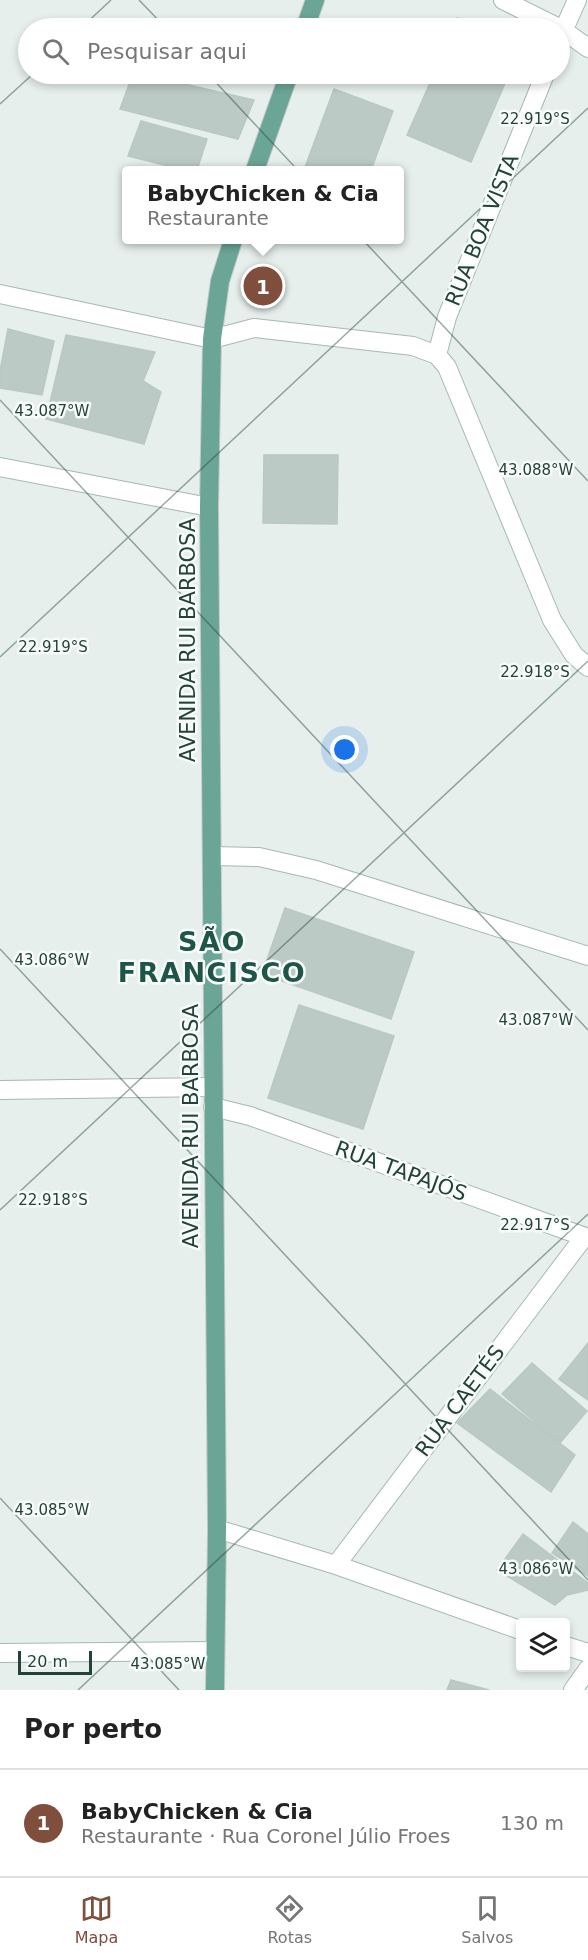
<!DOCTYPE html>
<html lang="pt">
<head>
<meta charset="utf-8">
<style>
  body { margin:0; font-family:"DejaVu Sans",sans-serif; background:#f6f6f6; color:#222 }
  .controls { position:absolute; right:18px; bottom:18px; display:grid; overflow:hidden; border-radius:6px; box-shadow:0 3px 9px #0003 }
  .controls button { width:54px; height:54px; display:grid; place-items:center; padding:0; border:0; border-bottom:2px solid #e0e0e0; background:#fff; color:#222; font:30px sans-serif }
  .scale { position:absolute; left:18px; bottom:15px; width:74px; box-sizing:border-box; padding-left:6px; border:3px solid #24423a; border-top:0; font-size:16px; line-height:21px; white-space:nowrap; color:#24423a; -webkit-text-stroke:4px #f7fbf9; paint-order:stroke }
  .you { position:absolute; left:345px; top:750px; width:21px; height:21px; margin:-15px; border:4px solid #fff; border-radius:50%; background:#1a73e8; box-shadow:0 0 0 9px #1a73e833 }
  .badge { display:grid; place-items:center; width:39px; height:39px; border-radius:50%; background:#804e3d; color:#fff; font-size:20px; font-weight:700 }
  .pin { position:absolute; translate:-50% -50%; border:3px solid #fff; box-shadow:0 2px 6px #0006 }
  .popup { position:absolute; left:122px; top:166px; width:282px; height:78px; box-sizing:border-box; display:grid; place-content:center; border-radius:6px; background:#fff; filter:drop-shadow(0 2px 4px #0005); font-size:20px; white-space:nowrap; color:#767676 }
  .popup b { font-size:22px; color:#222 }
  .popup::after { content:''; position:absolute; left:50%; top:100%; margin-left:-12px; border:12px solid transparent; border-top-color:#fff }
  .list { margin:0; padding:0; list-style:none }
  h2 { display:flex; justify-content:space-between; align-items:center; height:78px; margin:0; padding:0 24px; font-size:26px }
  h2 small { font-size:20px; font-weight:400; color:#767676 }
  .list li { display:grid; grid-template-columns:39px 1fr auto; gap:18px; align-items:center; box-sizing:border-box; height:108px; padding:0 24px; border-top:2px solid #e0e0e0 }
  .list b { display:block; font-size:22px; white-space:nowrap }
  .list p { margin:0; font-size:20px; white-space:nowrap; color:#767676 }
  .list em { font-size:20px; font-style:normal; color:#767676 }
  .icon { flex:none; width:33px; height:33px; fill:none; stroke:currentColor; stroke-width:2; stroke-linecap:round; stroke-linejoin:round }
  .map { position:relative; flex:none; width:588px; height:1690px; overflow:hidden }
  .search { position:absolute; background:#fff; box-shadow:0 3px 9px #0003; left:18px; right:18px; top:18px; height:66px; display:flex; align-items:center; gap:15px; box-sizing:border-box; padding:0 21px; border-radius:33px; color:#767676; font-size:22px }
  .sheet { height:186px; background:#fff }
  nav { display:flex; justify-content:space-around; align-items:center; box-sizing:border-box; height:84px; border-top:2px solid #e0e0e0; background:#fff; font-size:16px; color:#767676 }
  nav a { display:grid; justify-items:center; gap:3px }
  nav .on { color:#804e3d }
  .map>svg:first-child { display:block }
  .building { fill:#bbcac4; stroke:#b8c9c2; stroke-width:1.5 }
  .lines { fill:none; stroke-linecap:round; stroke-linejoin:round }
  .minor-casing { stroke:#a8b8b2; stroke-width:20 }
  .major-casing { stroke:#c2cac8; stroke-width:20 }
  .minor { stroke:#fff; stroke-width:18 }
  .major { stroke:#6aa596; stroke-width:18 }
  .ticks { fill:none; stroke:#24423a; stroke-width:1.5; stroke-opacity:0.45 }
  .labels { text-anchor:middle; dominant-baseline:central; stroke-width:5; stroke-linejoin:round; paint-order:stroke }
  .street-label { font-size:21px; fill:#24423a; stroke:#f7fbf9 }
  .district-label { font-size:27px; font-weight:bold; letter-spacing:1.5px; fill:#1f5548; stroke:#f7fbf9 }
  .ticks-label { font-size:15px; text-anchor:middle; fill:#24423a; stroke:#f7fbf9; stroke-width:5; stroke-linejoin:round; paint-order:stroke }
</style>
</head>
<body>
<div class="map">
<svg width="588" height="1690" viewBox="0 0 588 1690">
  <rect width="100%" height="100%" fill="#e6efeb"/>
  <!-- building -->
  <path class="building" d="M 457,18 L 482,28 L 453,28 Z
    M 133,74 L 141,74 L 254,100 L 238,139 L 120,109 Z
    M 434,74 L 509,74 L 471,162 L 407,135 Z
    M 334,89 L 393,111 L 371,170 L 304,170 Z
    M 141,121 L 207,139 L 197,170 L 184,170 L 128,156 Z
    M 8,329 L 54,341 L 42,395 L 0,388 L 0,371 Z
    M 66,335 L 155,352 L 143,381 L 161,392 L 144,444 L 46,419 Z
    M 264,455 L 338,455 L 337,524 L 263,523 Z
    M 285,908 L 414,952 L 391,1019 L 262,974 Z
    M 299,1005 L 394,1036 L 363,1129 L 268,1098 Z
    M 588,1343 L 588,1400 L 559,1379 Z
    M 532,1363 L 587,1411 L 560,1443 L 502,1394 Z
    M 490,1389 L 575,1455 L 551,1492 L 457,1423 Z
    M 573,1522 L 588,1534 L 588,1576 L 552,1553 Z
    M 523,1534 L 588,1583 L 588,1590 L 567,1595 L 555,1605 L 497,1570 Z
    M 451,1680 L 489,1690 L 447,1690 Z"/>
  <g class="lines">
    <defs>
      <path id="minor" d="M 503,0 L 563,30 L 588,48
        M 560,38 L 577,0
        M 0,294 L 212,339 L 254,328 L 413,346 L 437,355 L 447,367 L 552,620 L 574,655 L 588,667
        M 437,355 L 447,317 L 545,74
        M 0,467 L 209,507
        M 212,856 L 259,857 L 316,870 L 588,956
        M 0,1090 L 213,1087
        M 213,1107 L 250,1116 L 588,1238
        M 217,1529 L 336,1565 L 520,1630
        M 336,1565 L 584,1237
        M 566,1646 L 588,1653
        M 0,1653 L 215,1651
        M 573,1690 L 588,1669"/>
      <path id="major" d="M 305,28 L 315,0
        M 255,170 L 289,74
        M 215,1690 L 217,1529 L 209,507 L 212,339 L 220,281 L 233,240"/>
    </defs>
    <!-- minor casing -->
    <use href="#minor" class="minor-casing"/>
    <!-- major casing -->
    <use href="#major" class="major-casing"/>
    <!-- minor -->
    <use href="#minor" class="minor"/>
    <!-- major -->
    <use href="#major" class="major"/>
  </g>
  <!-- ticks -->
  <path class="ticks" d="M 139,0 L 166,28M 81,28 L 111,0M 208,74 L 588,481M 0,104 L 33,74M 0,400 L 588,1030M 0,657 L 588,108M 0,949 L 588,1580M 0,1210 L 588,661M 0,1498 L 179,1690M 78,1690 L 588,1214"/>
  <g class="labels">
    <!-- street labels -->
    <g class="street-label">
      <text transform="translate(482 230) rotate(-68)">RUA BOA VISTA</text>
      <text transform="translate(188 640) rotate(-90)">AVENIDA RUI BARBOSA</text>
      <text transform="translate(191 1126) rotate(-90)">AVENIDA RUI BARBOSA</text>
      <text transform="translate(401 1171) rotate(20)">RUA TAPAJÓS</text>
      <text transform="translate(460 1401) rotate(-53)">RUA CAETÉS</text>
    </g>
    <!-- district labels -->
    <g class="district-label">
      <text x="212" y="941">SÃO<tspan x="212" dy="31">FRANCISCO</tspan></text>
    </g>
  </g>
  <g class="ticks-label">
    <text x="535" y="124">22.919°S</text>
    <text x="52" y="416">43.087°W</text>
    <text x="536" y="475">43.088°W</text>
    <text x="53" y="652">22.919°S</text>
    <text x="535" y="677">22.918°S</text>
    <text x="52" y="965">43.086°W</text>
    <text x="536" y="1025">43.087°W</text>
    <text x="53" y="1205">22.918°S</text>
    <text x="535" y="1230">22.917°S</text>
    <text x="52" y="1515">43.085°W</text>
    <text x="536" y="1574">43.086°W</text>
    <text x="168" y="1669">43.085°W</text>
  </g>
</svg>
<div class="controls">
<button><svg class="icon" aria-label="layers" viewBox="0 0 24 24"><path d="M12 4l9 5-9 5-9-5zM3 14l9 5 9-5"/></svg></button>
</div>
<div class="scale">20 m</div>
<div class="you"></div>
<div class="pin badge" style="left:263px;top:286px">1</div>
<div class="popup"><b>BabyChicken &amp; Cia</b>Restaurante</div>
<div class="search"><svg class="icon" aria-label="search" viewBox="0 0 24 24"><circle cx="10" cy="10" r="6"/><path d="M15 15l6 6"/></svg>Pesquisar aqui</div>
</div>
<section class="sheet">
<h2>Por perto<small></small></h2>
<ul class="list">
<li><span class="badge">1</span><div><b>BabyChicken &amp; Cia</b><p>Restaurante · Rua Coronel Júlio Froes</p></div><em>130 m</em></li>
</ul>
</section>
<nav>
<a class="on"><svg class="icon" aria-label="map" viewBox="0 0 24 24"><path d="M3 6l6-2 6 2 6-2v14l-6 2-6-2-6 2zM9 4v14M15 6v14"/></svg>Mapa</a>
<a><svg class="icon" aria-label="directions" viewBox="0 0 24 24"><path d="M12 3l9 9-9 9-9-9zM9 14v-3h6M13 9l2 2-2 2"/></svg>Rotas</a>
<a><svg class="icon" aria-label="saved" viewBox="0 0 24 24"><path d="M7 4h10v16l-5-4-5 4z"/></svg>Salvos</a>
</nav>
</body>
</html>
